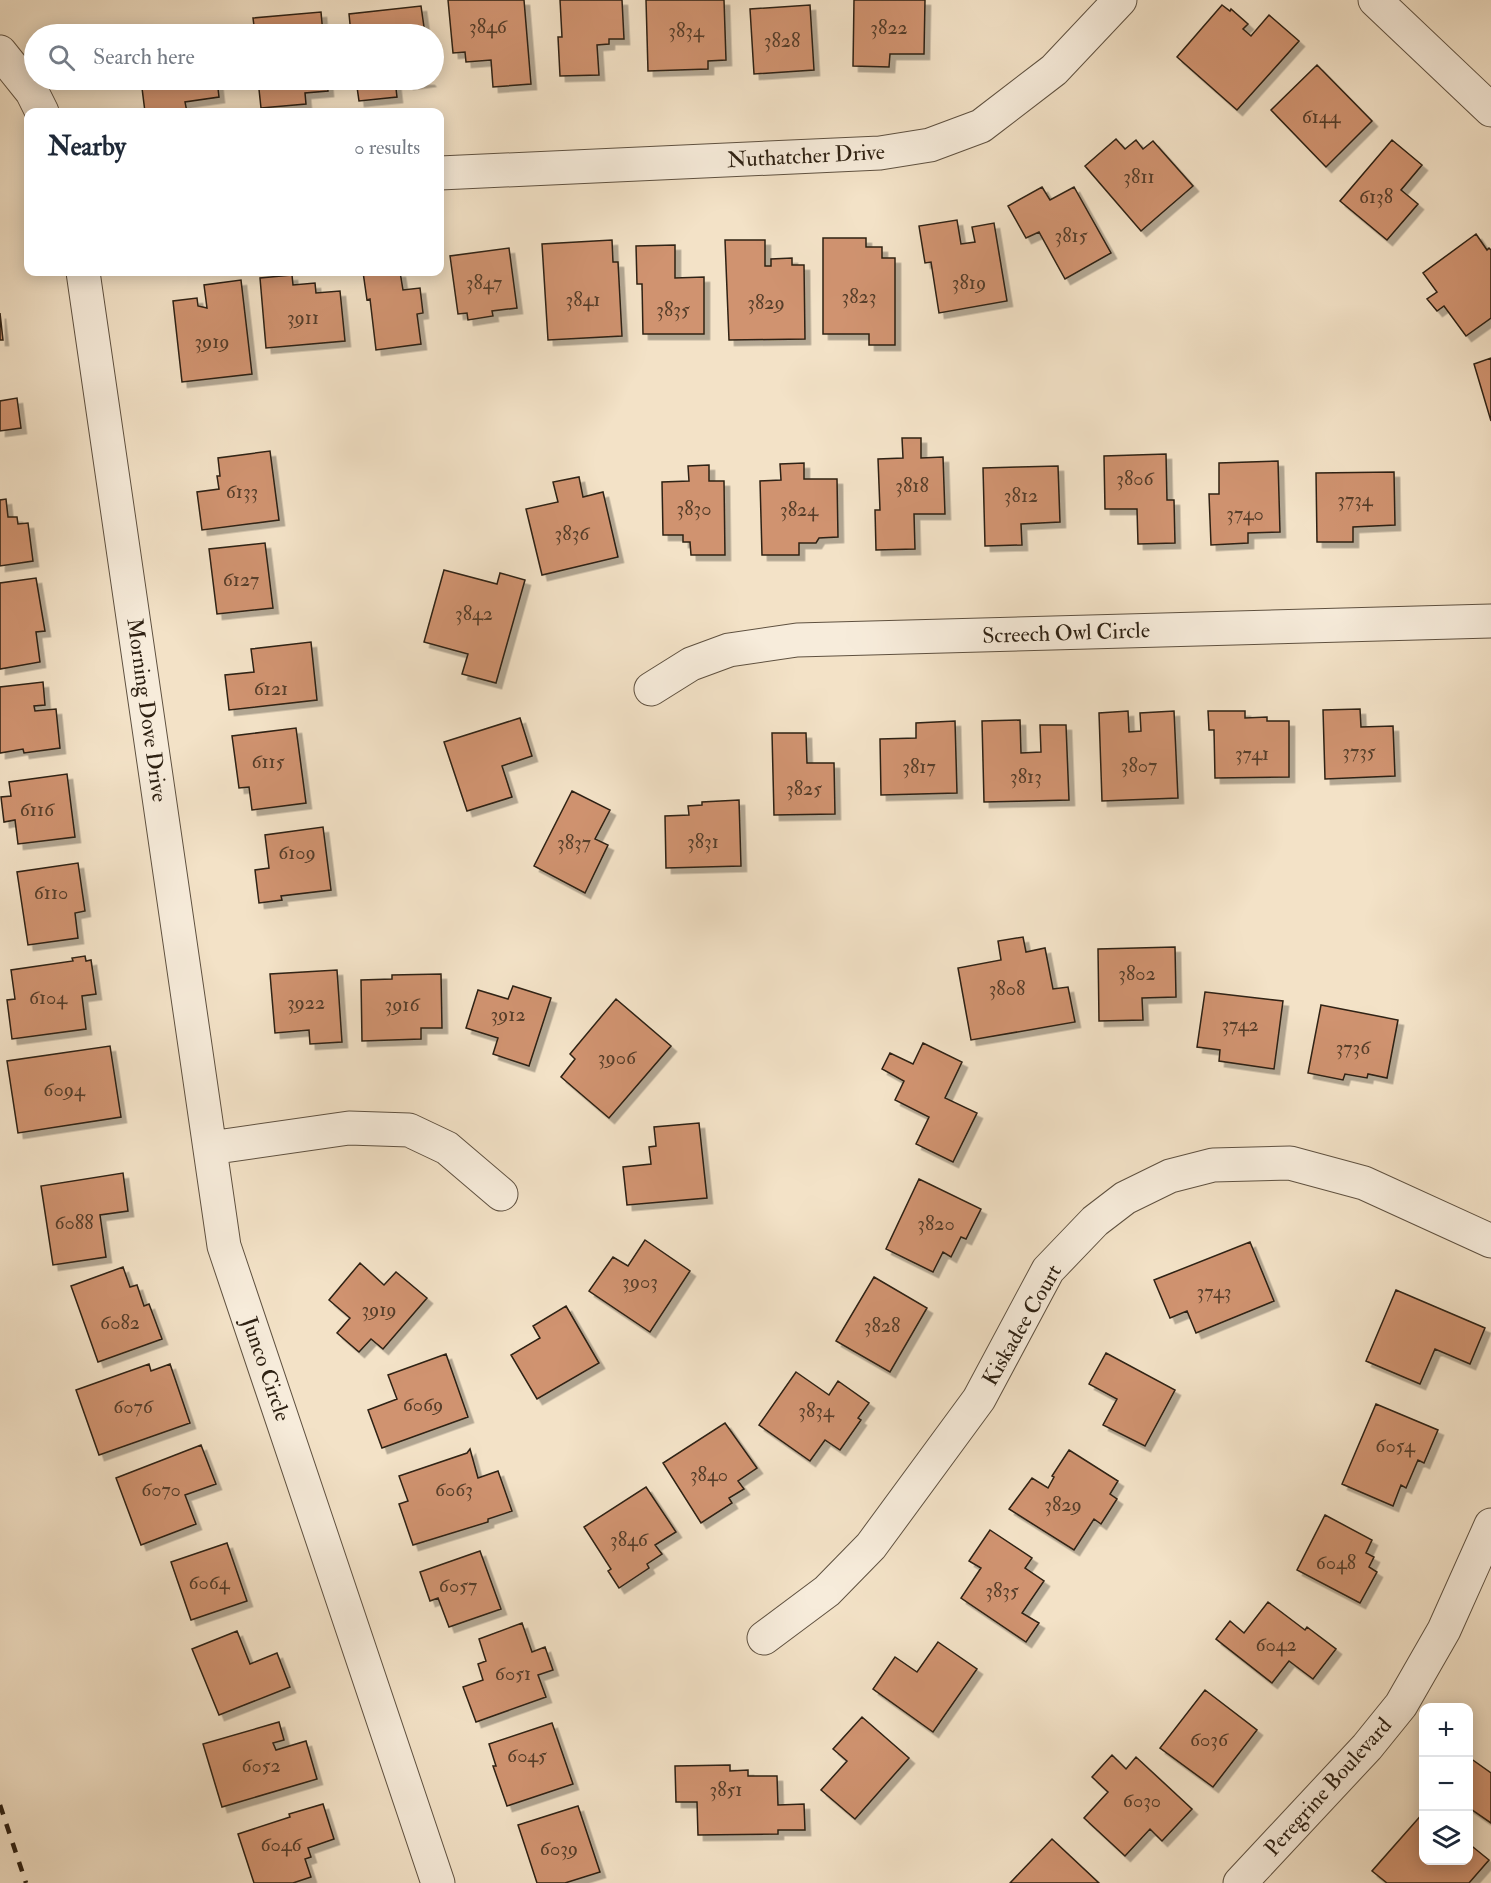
<!DOCTYPE html>
<html lang="en">
<head>
<meta charset="utf-8">
<style>
  body { margin:0; font-family:"IM FELL Double Pica",serif; background:#f6f6f7; color:#1f2937 }
  .controls { position:absolute; right:18px; bottom:18px; display:grid; overflow:hidden; border-radius:12px; box-shadow:0 3px 15px #0003 }
  .controls button { width:54px; height:54px; display:grid; place-items:center; padding:0; border:0; border-bottom:2px solid #e0e1e3; background:#fff; color:#1f2937; font:30px sans-serif }
  .list { margin:0; padding:0; list-style:none }
  h2 { display:flex; justify-content:space-between; align-items:center; height:78px; margin:0; padding:0 24px; font-size:26px }
  h2 small { font-size:20px; font-weight:400; color:#747a83 }
  .icon { flex:none; width:33px; height:33px; fill:none; stroke:currentColor; stroke-width:2; stroke-linecap:round; stroke-linejoin:round }
  .map { position:relative; flex:none; width:1491px; height:1883px; overflow:hidden }
  .search { position:absolute; background:#fff; box-shadow:0 3px 15px #0003; left:24px; top:24px; width:420px; height:66px; display:flex; align-items:center; gap:15px; box-sizing:border-box; padding:0 21px; border-radius:33px; color:#747a83; font-size:22px }
  .panel { position:absolute; background:#fff; box-shadow:0 3px 15px #0003; left:24px; top:108px; width:420px; height:168px; border-radius:12px }
  .map>svg:first-child { display:block }
  .building { fill:#d09370; stroke:#2e2113; stroke-width:1.5; filter:url(#shadow) }
  .lines { fill:none; stroke-linecap:round; stroke-linejoin:round }
  .minor-casing { stroke:#5f5140; stroke-width:35 }
  .minor { stroke:#f7ecdb; stroke-width:33 }
  .rail { stroke:#2e2113; stroke-width:4.5; stroke-dasharray:10 10; stroke-linecap:butt }
  .labels { text-anchor:middle; dominant-baseline:central; stroke-width:4.5; stroke-linejoin:round; paint-order:stroke }
  .number-label { font-size:20px; fill:#563e2a }
  .street-label { font-size:22px; fill:#2e2113; stroke:#f7ecdb }
</style>
</head>
<body>
<div class="map">
<svg width="1491" height="1883" viewBox="0 0 1491 1883">
  <defs>
    <filter id="shadow"><feDropShadow dx="5.5" dy="5.5" stdDeviation="0" flood-color="#0004"/></filter>
  </defs>
  <rect width="100%" height="100%" fill="#f3e2c7"/>
  <filter id="stains"><feTurbulence type="fractalNoise" baseFrequency=".00333" numOctaves="4"/><feColorMatrix values="0 0 0 0 .2 0 0 0 0 .09 0 0 0 0 .02 0 0 0 .5 -.17"/></filter>
  <radialGradient id="worn" r=".72"><stop offset=".6" stop-color="#630" stop-opacity="0"/><stop offset="1" stop-color="#630" stop-opacity=".3"/></radialGradient>
  <!-- building -->
  <path class="building" d="M 448,0 L 524,0 L 531,84 L 493,87 L 491,60 L 466,62 L 465,52 L 453,53 Z
    M 560,0 L 622,0 L 624,39 L 609,39 L 609,44 L 597,45 L 599,75 L 560,76 L 558,37 L 562,37 Z
    M 646,0 L 724,0 L 726,60 L 708,61 L 708,69 L 648,71 Z
    M 854,0 L 925,0 L 924,54 L 890,54 L 889,67 L 853,66 Z
    M 810,5 L 814,70 L 754,74 L 750,9 Z
    M 1222,5 L 1230,11 L 1231,9 L 1248,24 L 1243,29 L 1251,36 L 1269,15 L 1299,41 L 1237,110 L 1177,57 Z
    M 421,6 L 425,34 L 351,34 L 349,14 Z
    M 321,12 L 323,34 L 255,34 L 253,18 Z
    M 1317,65 L 1372,121 L 1326,167 L 1271,110 Z
    M 141,80 L 217,80 L 219,97 L 185,102 L 187,112 L 145,112 Z
    M 258,80 L 327,80 L 328,91 L 305,93 L 306,104 L 261,108 Z
    M 356,80 L 395,80 L 397,97 L 359,101 Z
    M 407,80 L 429,80 L 430,81 L 408,84 Z
    M 1116,139 L 1125,149 L 1136,140 L 1143,149 L 1153,141 L 1193,186 L 1141,231 L 1085,166 Z
    M 1392,140 L 1422,165 L 1401,190 L 1418,204 L 1387,240 L 1340,201 Z
    M 1042,187 L 1050,200 L 1074,187 L 1111,253 L 1065,279 L 1039,232 L 1026,238 L 1008,206 Z
    M 957,220 L 961,244 L 975,242 L 972,227 L 994,223 L 1007,301 L 939,313 L 931,262 L 925,263 L 919,226 Z
    M 1476,234 L 1487,250 L 1489,248 L 1491,250 L 1491,318 L 1466,336 L 1444,306 L 1437,311 L 1427,299 L 1437,292 L 1423,273 Z
    M 823,238 L 866,238 L 866,247 L 882,247 L 882,258 L 895,258 L 895,345 L 869,345 L 869,334 L 823,334 Z
    M 612,240 L 613,262 L 618,262 L 622,336 L 548,340 L 542,244 Z
    M 725,240 L 765,240 L 765,266 L 771,266 L 771,259 L 792,258 L 792,265 L 804,265 L 805,339 L 729,340 Z
    M 675,245 L 675,278 L 704,277 L 704,334 L 643,334 L 642,284 L 637,284 L 636,246 Z
    M 509,248 L 517,308 L 492,311 L 493,316 L 468,320 L 467,313 L 458,314 L 450,256 Z
    M 363,272 L 400,272 L 403,290 L 420,288 L 423,313 L 417,314 L 421,344 L 376,350 L 370,299 L 367,300 Z
    M 292,275 L 293,285 L 315,283 L 316,293 L 340,291 L 345,341 L 266,348 L 260,278 Z
    M 241,280 L 252,374 L 182,382 L 173,301 L 197,298 L 198,306 L 207,308 L 204,285 Z
    M 0,313 L 3,340 L 0,340 Z
    M 1491,358 L 1491,421 L 1474,364 Z
    M 17,398 L 21,428 L 0,431 L 0,401 Z
    M 902,438 L 921,438 L 921,458 L 943,457 L 945,514 L 914,514 L 915,549 L 876,550 L 875,510 L 880,510 L 878,459 L 903,458 Z
    M 270,451 L 279,520 L 202,530 L 197,492 L 219,489 L 217,476 L 220,476 L 218,458 Z
    M 1166,454 L 1167,500 L 1174,500 L 1175,543 L 1138,544 L 1137,509 L 1105,509 L 1104,456 Z
    M 1278,461 L 1280,532 L 1248,533 L 1248,543 L 1211,545 L 1209,494 L 1219,494 L 1219,463 Z
    M 804,463 L 804,479 L 837,479 L 838,537 L 819,538 L 816,543 L 799,543 L 799,555 L 762,555 L 760,481 L 781,480 L 780,464 Z
    M 709,465 L 709,481 L 724,481 L 725,555 L 691,555 L 690,542 L 683,542 L 683,535 L 663,535 L 662,482 L 689,481 L 688,466 Z
    M 1058,466 L 1060,522 L 1021,524 L 1022,545 L 985,546 L 983,468 Z
    M 1394,472 L 1395,525 L 1353,527 L 1353,542 L 1317,542 L 1316,473 Z
    M 579,477 L 583,497 L 603,492 L 618,557 L 542,575 L 526,509 L 558,502 L 553,482 Z
    M 6,499 L 8,517 L 17,517 L 18,524 L 28,523 L 33,561 L 0,566 L 0,500 Z
    M 265,543 L 273,608 L 217,614 L 209,549 Z
    M 444,570 L 497,584 L 500,573 L 525,580 L 496,683 L 462,674 L 468,654 L 424,642 Z
    M 36,578 L 45,631 L 36,632 L 40,662 L 0,669 L 0,583 Z
    M 311,642 L 317,700 L 229,710 L 225,675 L 254,672 L 251,649 Z
    M 43,682 L 45,705 L 34,706 L 35,711 L 56,709 L 60,748 L 24,753 L 23,749 L 0,753 L 0,687 Z
    M 1360,709 L 1361,727 L 1393,726 L 1395,776 L 1325,779 L 1323,710 Z
    M 1128,711 L 1129,732 L 1141,731 L 1140,713 L 1174,711 L 1178,798 L 1102,801 L 1099,713 Z
    M 1208,711 L 1245,711 L 1245,718 L 1267,717 L 1267,721 L 1289,721 L 1289,777 L 1215,778 L 1214,730 L 1209,730 Z
    M 520,718 L 532,756 L 502,766 L 512,797 L 467,811 L 444,742 Z
    M 1020,720 L 1021,753 L 1041,752 L 1040,725 L 1066,725 L 1069,800 L 984,802 L 982,721 Z
    M 955,721 L 957,793 L 881,795 L 880,739 L 916,738 L 916,723 Z
    M 296,728 L 306,803 L 252,810 L 249,787 L 239,788 L 232,736 Z
    M 772,733 L 806,733 L 807,763 L 834,763 L 835,814 L 774,815 Z
    M 67,774 L 75,837 L 18,844 L 15,820 L 4,822 L 1,797 L 11,796 L 9,782 Z
    M 572,791 L 610,810 L 595,839 L 608,845 L 585,893 L 534,866 Z
    M 739,800 L 741,866 L 666,868 L 665,816 L 689,815 L 688,806 L 702,805 L 702,802 Z
    M 323,827 L 331,890 L 281,896 L 282,900 L 259,903 L 255,870 L 269,868 L 265,835 Z
    M 78,863 L 85,911 L 75,913 L 78,938 L 28,945 L 17,872 Z
    M 1023,937 L 1026,952 L 1045,948 L 1053,989 L 1068,987 L 1075,1022 L 971,1040 L 958,968 L 1001,960 L 998,941 Z
    M 1175,947 L 1176,997 L 1142,998 L 1143,1020 L 1099,1021 L 1098,949 Z
    M 85,956 L 86,961 L 91,960 L 96,994 L 82,996 L 86,1029 L 12,1039 L 7,1000 L 15,999 L 11,970 L 73,961 L 72,958 Z
    M 337,970 L 342,1042 L 310,1044 L 309,1030 L 275,1033 L 270,974 Z
    M 441,974 L 442,1028 L 421,1028 L 421,1039 L 362,1041 L 361,980 L 392,979 L 392,975 Z
    M 513,986 L 551,998 L 529,1066 L 493,1054 L 498,1038 L 466,1028 L 478,990 L 508,999 Z
    M 1205,992 L 1283,1001 L 1274,1069 L 1219,1061 L 1220,1050 L 1197,1047 Z
    M 616,999 L 671,1046 L 609,1118 L 561,1077 L 575,1059 L 570,1054 Z
    M 1321,1005 L 1398,1020 L 1387,1078 L 1368,1074 L 1367,1078 L 1345,1074 L 1343,1080 L 1308,1073 Z
    M 923,1043 L 962,1062 L 945,1098 L 977,1113 L 953,1162 L 916,1144 L 929,1117 L 895,1100 L 904,1081 L 882,1069 L 890,1053 L 913,1064 Z
    M 110,1046 L 121,1117 L 18,1133 L 7,1061 Z
    M 699,1123 L 707,1198 L 627,1205 L 623,1167 L 651,1164 L 649,1147 L 656,1146 L 654,1127 Z
    M 123,1173 L 128,1211 L 100,1215 L 106,1257 L 53,1265 L 41,1186 Z
    M 919,1179 L 981,1209 L 966,1239 L 961,1237 L 951,1257 L 943,1252 L 933,1272 L 886,1249 Z
    M 645,1240 L 690,1271 L 650,1332 L 589,1291 L 613,1257 L 628,1266 Z
    M 1250,1242 L 1274,1301 L 1196,1333 L 1187,1311 L 1170,1318 L 1154,1280 Z
    M 360,1263 L 384,1285 L 396,1272 L 427,1298 L 383,1349 L 371,1339 L 359,1352 L 337,1333 L 350,1318 L 329,1300 Z
    M 123,1267 L 130,1287 L 137,1285 L 144,1306 L 149,1304 L 162,1339 L 98,1362 L 71,1286 Z
    M 874,1277 L 927,1308 L 890,1372 L 836,1341 Z
    M 1396,1290 L 1485,1328 L 1470,1364 L 1435,1349 L 1420,1384 L 1366,1361 Z
    M 566,1306 L 599,1363 L 537,1399 L 511,1355 L 540,1338 L 533,1326 Z
    M 1106,1353 L 1175,1390 L 1145,1446 L 1103,1425 L 1117,1399 L 1089,1384 Z
    M 446,1354 L 468,1417 L 382,1448 L 368,1410 L 397,1399 L 388,1375 Z
    M 149,1364 L 151,1371 L 170,1364 L 190,1423 L 99,1455 L 76,1390 Z
    M 796,1372 L 829,1395 L 838,1381 L 869,1403 L 858,1418 L 861,1420 L 840,1450 L 825,1440 L 810,1461 L 759,1425 Z
    M 1376,1404 L 1438,1430 L 1424,1463 L 1418,1460 L 1406,1488 L 1401,1485 L 1393,1506 L 1342,1484 Z
    M 725,1423 L 757,1468 L 738,1481 L 744,1489 L 729,1498 L 732,1503 L 701,1523 L 663,1463 Z
    M 201,1445 L 216,1484 L 185,1495 L 196,1524 L 141,1545 L 116,1478 Z
    M 470,1449 L 478,1478 L 498,1471 L 512,1511 L 488,1519 L 488,1522 L 413,1545 L 399,1504 L 408,1501 L 399,1476 L 467,1453 Z
    M 1069,1450 L 1118,1481 L 1110,1494 L 1117,1499 L 1101,1524 L 1094,1519 L 1074,1550 L 1009,1509 L 1032,1478 L 1048,1488 L 1054,1477 L 1052,1476 Z
    M 646,1487 L 676,1532 L 655,1545 L 662,1554 L 647,1564 L 649,1568 L 619,1588 L 608,1571 L 611,1569 L 584,1527 Z
    M 1325,1515 L 1372,1540 L 1366,1553 L 1374,1557 L 1369,1567 L 1377,1572 L 1360,1603 L 1297,1570 Z
    M 990,1530 L 1032,1558 L 1025,1568 L 1044,1581 L 1022,1613 L 1039,1623 L 1026,1642 L 961,1598 L 981,1568 L 969,1561 Z
    M 227,1543 L 247,1601 L 191,1620 L 171,1562 Z
    M 480,1551 L 501,1609 L 449,1627 L 438,1598 L 430,1601 L 420,1572 Z
    M 1268,1602 L 1305,1630 L 1307,1627 L 1336,1649 L 1313,1679 L 1289,1661 L 1272,1683 L 1216,1639 L 1230,1621 L 1244,1633 Z
    M 522,1623 L 532,1652 L 545,1647 L 553,1670 L 538,1675 L 546,1697 L 476,1722 L 463,1687 L 483,1680 L 478,1664 L 486,1661 L 479,1639 Z
    M 237,1631 L 250,1664 L 277,1653 L 290,1687 L 219,1715 L 192,1649 Z
    M 938,1642 L 977,1669 L 933,1732 L 873,1689 L 895,1657 L 917,1672 Z
    M 1205,1690 L 1257,1730 L 1213,1787 L 1160,1748 Z
    M 862,1717 L 909,1758 L 855,1819 L 821,1790 L 847,1761 L 833,1749 Z
    M 279,1722 L 284,1740 L 273,1743 L 276,1750 L 306,1741 L 317,1779 L 222,1807 L 203,1744 Z
    M 552,1723 L 573,1784 L 507,1806 L 493,1766 L 496,1766 L 489,1744 Z
    M 1112,1755 L 1126,1769 L 1136,1757 L 1192,1809 L 1162,1841 L 1150,1829 L 1125,1856 L 1084,1818 L 1108,1792 L 1092,1777 Z
    M 1470,1758 L 1491,1773 L 1491,1823 L 1468,1807 Z
    M 730,1765 L 730,1771 L 748,1770 L 748,1776 L 777,1776 L 778,1805 L 804,1804 L 805,1830 L 778,1830 L 778,1834 L 698,1835 L 697,1802 L 676,1802 L 675,1766 Z
    M 323,1804 L 334,1839 L 308,1848 L 311,1857 L 305,1859 L 311,1877 L 293,1883 L 254,1883 L 238,1834 L 290,1817 L 289,1814 Z
    M 578,1806 L 600,1872 L 565,1883 L 537,1883 L 518,1825 Z
    M 1424,1812 L 1424,1860 L 1468,1860 L 1468,1843 L 1489,1860 L 1469,1883 L 1387,1883 L 1372,1871 Z
    M 1052,1839 L 1099,1883 L 1010,1883 Z"/>
  <g class="lines">
    <defs>
      <path id="minor" d="M 1375,0 L 1491,110
        M 0,52 L 32,92 L 42,112
        M 440,173 L 880,153 L 930,145 L 981,126 L 1054,70 L 1120,0
        M 83,272 L 224,1246 L 438,1883
        M 651,689 L 691,664 L 729,650 L 797,640 L 1491,621
        M 210,1148 L 349,1128 L 409,1130 L 447,1148 L 501,1194
        M 764,1638 L 827,1591 L 871,1546 L 979,1399 L 1048,1270 L 1095,1221 L 1125,1198 L 1170,1176 L 1213,1165 L 1290,1163 L 1364,1183 L 1491,1241
        M 1240,1883 L 1367,1747 L 1401,1705 L 1444,1630 L 1491,1525"/>
    </defs>
    <!-- minor casing -->
    <use href="#minor" class="minor-casing"/>
    <!-- minor -->
    <use href="#minor" class="minor"/>
    <!-- rail -->
    <path class="rail" d="M 0,1805 L 26,1883"/>
  </g>
  <g class="labels">
    <!-- number labels -->
    <g class="number-label">
      <text x="488" y="26">3846</text>
      <text x="889" y="27">3822</text>
      <text x="686" y="30">3834</text>
      <text x="782" y="40">3828</text>
      <text x="1321" y="116">6144</text>
      <text x="1139" y="176">3811</text>
      <text x="1376" y="196">6138</text>
      <text x="1071" y="235">3815</text>
      <text x="484" y="282">3847</text>
      <text x="969" y="282">3819</text>
      <text x="859" y="296">3823</text>
      <text x="583" y="299">3841</text>
      <text x="766" y="302">3829</text>
      <text x="673" y="309">3835</text>
      <text x="303" y="317">3911</text>
      <text x="212" y="341">3919</text>
      <text x="1135" y="478">3806</text>
      <text x="912" y="485">3818</text>
      <text x="242" y="491">6133</text>
      <text x="1021" y="495">3812</text>
      <text x="1355" y="499">3734</text>
      <text x="694" y="508">3830</text>
      <text x="799" y="509">3824</text>
      <text x="1245" y="513">3740</text>
      <text x="572" y="533">3836</text>
      <text x="241" y="579">6127</text>
      <text x="474" y="613">3842</text>
      <text x="271" y="688">6121</text>
      <text x="1359" y="751">3735</text>
      <text x="1252" y="753">3741</text>
      <text x="268" y="761">6115</text>
      <text x="1139" y="765">3807</text>
      <text x="919" y="766">3817</text>
      <text x="1026" y="776">3813</text>
      <text x="804" y="788">3825</text>
      <text x="37" y="809">6116</text>
      <text x="703" y="841">3831</text>
      <text x="574" y="842">3837</text>
      <text x="297" y="852">6109</text>
      <text x="51" y="892">6110</text>
      <text x="1137" y="973">3802</text>
      <text x="1007" y="988">3808</text>
      <text x="48" y="997">6104</text>
      <text x="306" y="1002">3922</text>
      <text x="402" y="1004">3916</text>
      <text x="508" y="1014">3912</text>
      <text x="1240" y="1024">3742</text>
      <text x="1353" y="1047">3736</text>
      <text x="617" y="1057">3906</text>
      <text x="64" y="1089">6094</text>
      <text x="74" y="1222">6088</text>
      <text x="936" y="1223">3820</text>
      <text x="640" y="1281">3903</text>
      <text x="1214" y="1291">3743</text>
      <text x="379" y="1309">3919</text>
      <text x="120" y="1322">6082</text>
      <text x="882" y="1325">3828</text>
      <text x="423" y="1404">6069</text>
      <text x="133" y="1406">6076</text>
      <text x="816" y="1410">3834</text>
      <text x="1395" y="1445">6054</text>
      <text x="709" y="1474">3840</text>
      <text x="161" y="1489">6070</text>
      <text x="454" y="1489">6063</text>
      <text x="1063" y="1504">3829</text>
      <text x="629" y="1539">3846</text>
      <text x="1336" y="1562">6048</text>
      <text x="209" y="1582">6064</text>
      <text x="458" y="1585">6057</text>
      <text x="1002" y="1590">3835</text>
      <text x="1276" y="1644">6042</text>
      <text x="513" y="1673">6051</text>
      <text x="1209" y="1739">6036</text>
      <text x="527" y="1755">6045</text>
      <text x="261" y="1765">6052</text>
      <text x="726" y="1789">3851</text>
      <text x="1142" y="1800">6030</text>
      <text x="281" y="1844">6046</text>
      <text x="559" y="1848">6039</text>
    </g>
    <!-- street labels -->
    <g class="street-label">
      <text transform="translate(806 156) rotate(-3)">Nuthatcher Drive</text>
      <text transform="translate(1066 633) rotate(-2)">Screech Owl Circle</text>
      <text transform="translate(147 710) rotate(82)">Morning Dove Drive</text>
      <text transform="translate(1022 1325) rotate(-60)">Kiskadee Court</text>
      <text transform="translate(266 1369) rotate(71)">Junco Circle</text>
      <text transform="translate(1328 1787) rotate(-48)">Peregrine Boulevard</text>
    </g>
  </g>
  <rect width="100%" height="100%" filter="url(#stains)"/>
  <rect width="100%" height="100%" fill="url(#worn)"/>
</svg>
<div class="controls">
<button>+</button>
<button>−</button>
<button><svg class="icon" aria-label="layers" viewBox="0 0 24 24"><path d="M12 4l9 5-9 5-9-5zM3 14l9 5 9-5"/></svg></button>
</div>
<div class="search"><svg class="icon" aria-label="search" viewBox="0 0 24 24"><circle cx="10" cy="10" r="6"/><path d="M15 15l6 6"/></svg>Search here</div>
<section class="panel">
<h2>Nearby<small>0 results</small></h2>
<ul class="list">
</ul>
</section>
</div>
</body>
</html>
